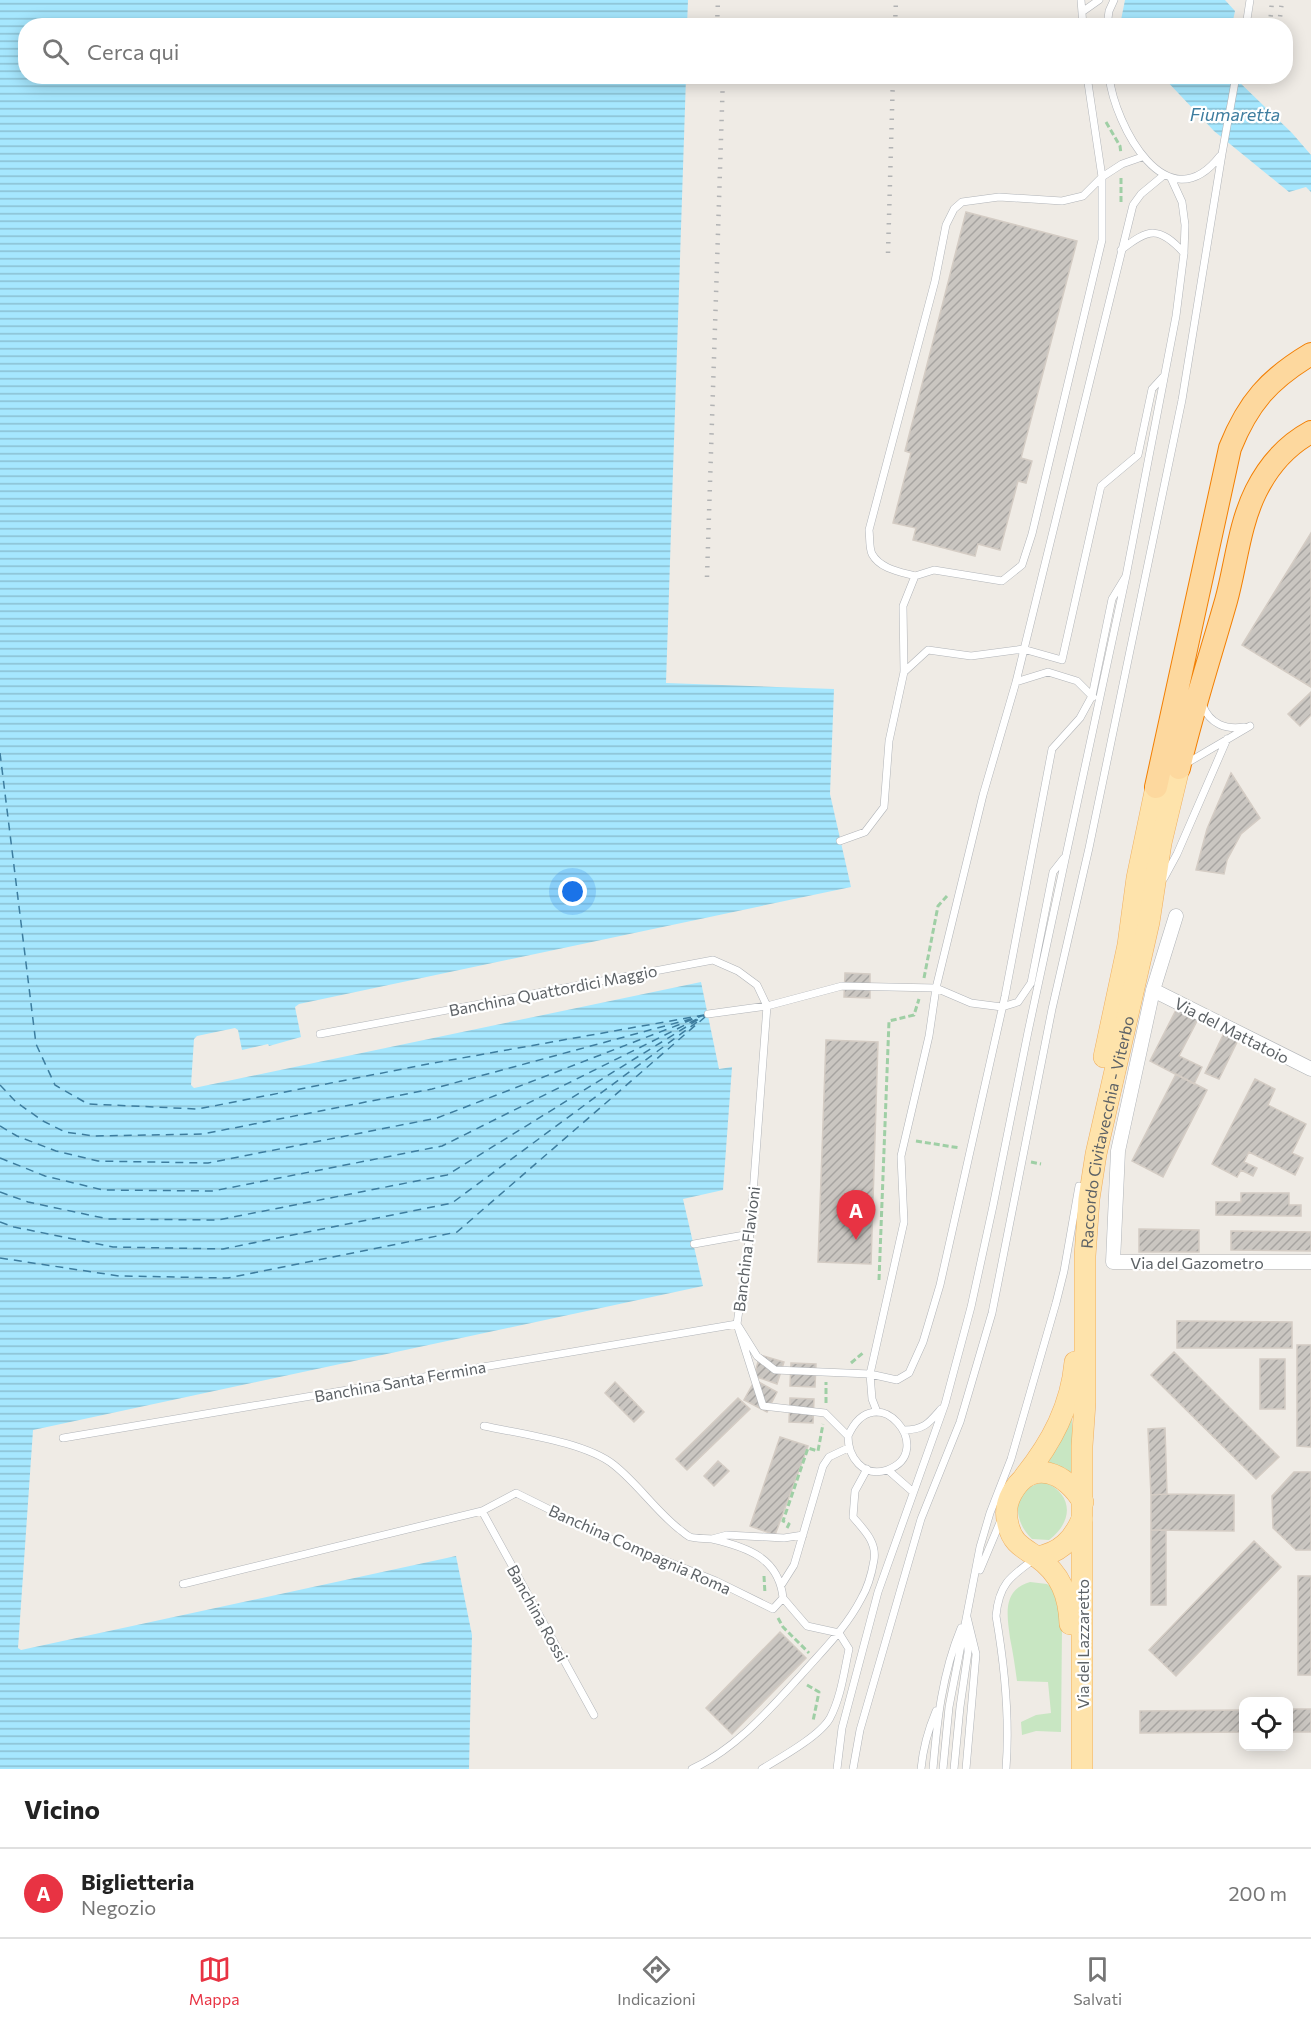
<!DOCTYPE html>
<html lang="it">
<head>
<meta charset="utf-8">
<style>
  body { margin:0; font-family:Commissioner,sans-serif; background:#f2f2f2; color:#222 }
  .controls { position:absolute; right:18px; bottom:18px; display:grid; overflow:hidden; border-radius:12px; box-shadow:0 3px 15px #0003 }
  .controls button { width:54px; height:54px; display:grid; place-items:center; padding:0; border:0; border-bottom:2px solid #e0e0e0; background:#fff; color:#222; font:30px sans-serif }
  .you { position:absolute; left:573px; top:892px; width:21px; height:21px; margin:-15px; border:4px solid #fff; border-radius:50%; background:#1a73e8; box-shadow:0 0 0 9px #1a73e833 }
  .badge { display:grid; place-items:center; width:39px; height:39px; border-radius:50%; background:#e83343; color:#fff; font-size:20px; font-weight:700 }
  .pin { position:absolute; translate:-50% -50px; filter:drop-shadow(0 2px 3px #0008) }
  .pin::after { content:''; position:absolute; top:32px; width:21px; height:18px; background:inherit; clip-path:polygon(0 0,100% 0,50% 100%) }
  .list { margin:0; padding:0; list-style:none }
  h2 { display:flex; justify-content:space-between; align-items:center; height:78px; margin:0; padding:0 24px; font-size:26px }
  h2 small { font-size:20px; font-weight:400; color:#767676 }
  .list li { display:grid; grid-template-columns:39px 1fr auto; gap:18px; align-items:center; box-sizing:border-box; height:90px; padding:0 24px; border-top:2px solid #e0e0e0 }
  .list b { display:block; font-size:22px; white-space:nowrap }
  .list p { margin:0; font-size:20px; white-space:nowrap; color:#767676 }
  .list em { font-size:20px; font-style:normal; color:#767676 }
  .icon { flex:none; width:33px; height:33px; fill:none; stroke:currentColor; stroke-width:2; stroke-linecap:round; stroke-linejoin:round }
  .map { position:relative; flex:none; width:1311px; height:1769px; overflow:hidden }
  .search { position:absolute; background:#fff; box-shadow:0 3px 15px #0003; left:18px; right:18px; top:18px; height:66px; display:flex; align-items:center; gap:15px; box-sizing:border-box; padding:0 21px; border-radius:24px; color:#767676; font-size:22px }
  .sheet { height:168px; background:#fff }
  nav { display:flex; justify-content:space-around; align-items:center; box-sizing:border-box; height:84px; border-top:2px solid #e0e0e0; background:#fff; font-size:16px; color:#767676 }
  nav a { display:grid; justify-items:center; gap:3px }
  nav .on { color:#e83343 }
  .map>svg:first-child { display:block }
  .grass { fill:#c8e6c2 }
  .water { fill:url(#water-rules) }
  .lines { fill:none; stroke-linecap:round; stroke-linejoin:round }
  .ferry { stroke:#3d7d9f; stroke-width:1.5; stroke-dasharray:8 6; stroke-linecap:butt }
  .building { fill:url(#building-hatch); stroke:#d4ccc4; stroke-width:1.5 }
  .service-casing { stroke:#b1b4b8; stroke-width:8 }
  .minor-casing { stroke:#b1b4b8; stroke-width:15 }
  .primary-casing { stroke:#f0ae5d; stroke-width:22 }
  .trunk-casing { stroke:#f27f03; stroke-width:24 }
  .path { stroke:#9fcfa5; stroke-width:3; stroke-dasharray:6 3; stroke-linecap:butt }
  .service { stroke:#fff; stroke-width:7 }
  .minor { stroke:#fff; stroke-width:14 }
  .primary { stroke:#fee3ab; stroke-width:21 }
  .trunk { stroke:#fdd89e; stroke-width:22 }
  .rail { stroke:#b2b3b4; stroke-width:4.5; stroke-dasharray:1.5 8; stroke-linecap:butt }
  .labels { text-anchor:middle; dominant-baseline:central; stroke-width:4.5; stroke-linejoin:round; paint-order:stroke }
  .street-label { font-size:16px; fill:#5d6266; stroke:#fff }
  .water-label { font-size:18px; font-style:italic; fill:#3d7d9f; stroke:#fff }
</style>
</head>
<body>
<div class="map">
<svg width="1311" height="1769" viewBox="0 0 1311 1769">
  <defs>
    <pattern id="water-rules" width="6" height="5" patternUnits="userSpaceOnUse" patternTransform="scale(1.5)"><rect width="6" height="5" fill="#a6e7fe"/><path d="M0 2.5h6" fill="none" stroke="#8abfd1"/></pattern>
    <pattern id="building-hatch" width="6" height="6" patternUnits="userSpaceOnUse" patternTransform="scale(1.5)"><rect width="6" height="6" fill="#cac6c1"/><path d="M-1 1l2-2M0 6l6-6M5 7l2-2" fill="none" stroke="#a7a4a1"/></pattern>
  </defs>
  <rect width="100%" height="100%" fill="#efebe5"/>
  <!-- grass -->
  <path class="grass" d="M 1072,1407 L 1072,1474 L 1065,1468 L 1047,1463 L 1058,1447 Z
    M 1045,1482 C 1074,1495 1073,1522 1049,1540 L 1032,1539 C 1011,1519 1012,1487 1045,1482 Z
    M 1030,1582 L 1047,1584 L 1055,1590 L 1062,1627 L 1061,1732 L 1036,1731 L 1022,1735 L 1021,1722 L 1036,1715 L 1051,1713 L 1048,1682 L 1017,1681 C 1015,1667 1013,1652 1010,1638 C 1007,1615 1002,1590 1030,1582 Z"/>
  <!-- water -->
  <path class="water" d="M 0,0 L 688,0 L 687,26 L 26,26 L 26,76 L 686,77 L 666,683 L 834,689 L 830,794 L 851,887 L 299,1004 L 295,1007 L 301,1037 L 269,1046 L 268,1044 L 242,1050 L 238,1030 L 235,1028 L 197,1036 L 194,1039 L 191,1085 L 194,1088 L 701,982 L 719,1069 L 732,1067 L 723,1190 L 683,1199 L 703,1286 L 33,1430 L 18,1648 L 21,1650 L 456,1556 L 472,1635 L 469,1769 L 0,1769 Z
    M 1125,0 L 1225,0 L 1235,11 L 1232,25 L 1120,25 Z
    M 1163,77 L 1234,77 L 1292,133 L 1311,155 L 1311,192 L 1306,187 L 1289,192 L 1214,131 Z"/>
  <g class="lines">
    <!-- ferry -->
    <path class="ferry" d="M 0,753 L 36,1044 L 55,1085 L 88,1104 L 198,1109 L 428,1064 L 704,1015
      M 0,1085 L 16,1102 L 43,1121 L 65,1132 L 94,1136 L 203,1134 L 432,1089 L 698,1017
      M 0,1126 L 17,1136 L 56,1151 L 98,1161 L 208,1163 L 437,1118 L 704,1015
      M 0,1158 L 45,1176 L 103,1190 L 213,1191 L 442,1146 L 699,1018
      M 0,1192 L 28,1202 L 108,1219 L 218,1220 L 447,1175 L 707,1014
      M 0,1222 L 14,1227 L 113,1247 L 223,1249 L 452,1203 L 697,1022
      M 0,1258 L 119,1276 L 228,1278 L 457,1232 L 705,1017"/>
  </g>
  <!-- building -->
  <path class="building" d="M 966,212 L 1077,241 L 1021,458 L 1032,461 L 1026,483 L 1018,481 L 1000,550 L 978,544 L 975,556 L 913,540 L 916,528 L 893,523 L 911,453 L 905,451 Z
    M 1311,533 L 1311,687 L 1242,645 Z
    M 1311,692 L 1311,715 L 1300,726 L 1288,714 Z
    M 1231,773 L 1260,818 L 1241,834 L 1227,860 L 1224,874 L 1196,870 L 1207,829 Z
    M 845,973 L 870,974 L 870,998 L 844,997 Z
    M 1178,1006 L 1199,1017 L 1179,1056 L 1202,1067 L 1194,1084 L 1150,1061 Z
    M 1224,1033 L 1238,1040 L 1219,1079 L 1205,1073 Z
    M 826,1040 L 878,1042 L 871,1264 L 818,1262 Z
    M 1176,1074 L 1207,1090 L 1163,1177 L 1132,1161 Z
    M 1255,1079 L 1275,1089 L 1268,1105 L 1306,1124 L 1292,1153 L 1303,1158 L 1295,1175 L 1249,1152 L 1244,1162 L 1257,1168 L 1253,1176 L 1241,1170 L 1237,1177 L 1212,1164 Z
    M 1241,1193 L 1289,1193 L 1289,1205 L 1301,1205 L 1301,1216 L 1216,1215 L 1216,1202 L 1241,1202 Z
    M 1139,1229 L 1199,1230 L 1199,1252 L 1139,1252 Z
    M 1231,1231 L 1311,1232 L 1311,1251 L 1231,1250 Z
    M 1177,1321 L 1292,1322 L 1292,1348 L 1177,1348 Z
    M 1297,1345 L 1311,1345 L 1311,1447 L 1297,1446 Z
    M 1174,1352 L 1279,1457 L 1256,1479 L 1151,1375 Z
    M 760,1355 L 784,1362 L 777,1384 L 754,1376 Z
    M 1260,1359 L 1285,1359 L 1285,1409 L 1260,1409 Z
    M 791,1363 L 816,1364 L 815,1387 L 790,1386 Z
    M 755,1380 L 777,1392 L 767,1412 L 744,1400 Z
    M 615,1382 L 644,1412 L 634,1422 L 605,1393 Z
    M 738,1398 L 750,1409 L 687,1470 L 676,1459 Z
    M 790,1398 L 814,1399 L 813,1423 L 789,1422 Z
    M 1165,1428 L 1167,1494 L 1151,1495 L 1148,1429 Z
    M 780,1437 L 808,1446 L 775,1535 L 750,1526 Z
    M 718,1461 L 729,1471 L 714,1486 L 704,1476 Z
    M 1294,1472 L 1311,1472 L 1311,1550 L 1296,1550 L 1273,1528 L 1272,1496 Z
    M 1167,1494 L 1234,1495 L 1234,1531 L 1151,1530 L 1151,1495 Z
    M 1151,1530 L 1166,1530 L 1166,1605 L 1151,1605 Z
    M 1254,1541 L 1281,1567 L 1176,1676 L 1149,1650 Z
    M 1298,1576 L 1311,1576 L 1311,1675 L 1298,1675 Z
    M 780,1632 L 806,1658 L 732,1734 L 706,1708 Z
    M 1288,1709 L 1311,1709 L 1311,1732 L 1288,1732 Z
    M 1244,1710 L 1244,1732 L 1140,1733 L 1140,1711 Z"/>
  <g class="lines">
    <defs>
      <path id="service" d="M 1081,0 L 1083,26
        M 1082,12 L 1099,0
        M 1107,26 L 1109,11 L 1114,0
        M 1246,26 L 1250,0
        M 1109,76 C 1115,126 1167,224 1220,156
        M 1121,250 C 1149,228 1159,226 1184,253
        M 915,576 C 901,572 880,569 872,554 C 869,548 870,537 869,530 L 935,281 L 946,225 L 954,209 L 962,202 L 999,197 L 1062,201 L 1083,196 L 1102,177 L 1087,76
        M 904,672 L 928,650 L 971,656 L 1023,649 L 1062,660 L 1101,486 L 1138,455 L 1152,389 L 1163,377
        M 1016,682 L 1048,672 L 1077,681 L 1093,697
        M 1203,706 C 1210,724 1226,730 1244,727
        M 1187,763 L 1250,726
        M 840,841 L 865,832 L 884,807 L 889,741 L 904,672 L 903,606 L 915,576 L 934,570 L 1002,581 L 1022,565 L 1032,534 L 1102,240 L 1102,177 L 1122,164 L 1142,157
        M 1164,878 L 1177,854 L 1227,739
        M 708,1014 L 767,1006 L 842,986 L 936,988 L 971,1003 L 1002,1007 L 1018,1002 L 1031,983 L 1053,872 L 1064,858
        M 320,1034 L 713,960 L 738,971 L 757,985 L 767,1006 L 750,1234 L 737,1324 L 763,1406 L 825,1413 L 848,1436 C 848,1457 863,1478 887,1470 C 939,1452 876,1373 848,1436
        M 694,1244 L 750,1234
        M 877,1412 L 872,1399 L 870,1374 L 904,1222 L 901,1156 L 929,1036 L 936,988 L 983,795 L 1016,682 L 1133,205 L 1141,194 L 1164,175
        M 484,1426 C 521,1434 585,1442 614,1465 C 638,1484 655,1510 679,1529 C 682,1531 686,1535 690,1537 C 697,1539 705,1538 712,1539 C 747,1547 779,1558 783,1598
        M 904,1430 C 924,1430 929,1423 941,1409
        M 63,1438 L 737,1324 L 757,1356 L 775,1370 L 870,1374 L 897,1380 L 909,1373 L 923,1342 L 940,1285 L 1005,996 L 1052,749 L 1080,718 L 1092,696 L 1112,599 L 1126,576
        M 888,1470 L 913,1492
        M 482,1511 L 594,1715
        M 712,1539 L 727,1535 L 784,1538 L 803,1535
        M 980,1570 L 1001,1520
        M 183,1584 L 482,1511 L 516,1493 L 601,1535 L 716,1581 L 773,1609 L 783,1598
        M 782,1584 L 794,1565 L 823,1466 L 829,1457 L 848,1448
        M 783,1598 L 807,1626 L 839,1633
        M 692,1769 C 736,1749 770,1709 802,1674 C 823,1650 846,1628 861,1599 C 867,1589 872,1572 874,1560 C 877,1542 864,1530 853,1517 L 855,1491 L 867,1469
        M 762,1769 C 780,1758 820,1736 830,1718 C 841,1697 844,1672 849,1649 L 839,1633
        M 837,1769 L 842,1728 L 878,1592 L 945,1404 L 971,1307 L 993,1206 L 1028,1032 L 1126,576 L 1176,316 L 1184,253 L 1185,225 L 1182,202 L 1171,178
        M 853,1769 L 860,1730 L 921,1519 L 960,1422 L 992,1313 L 1052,1009 L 1089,848 L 1182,400 L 1222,154 L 1236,76
        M 921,1769 C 923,1748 928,1730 936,1711
        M 933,1769 C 937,1721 942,1674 961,1628
        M 943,1769 L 949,1707 L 980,1547 L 990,1513 L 1011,1459 L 1056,1303 L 1064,1271 L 1079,1186
        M 954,1769 L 960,1707 L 968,1652 L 967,1632
        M 966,1769 L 976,1654 L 967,1617
        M 1006,1769 C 1010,1717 1005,1668 996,1616 C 999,1583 1011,1576 1036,1558"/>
      <path id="minor" d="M 1176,916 L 1153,990 L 1118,1151 L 1113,1262 L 1311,1262
        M 1153,990 L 1311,1069"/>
      <g id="primary">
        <path d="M 1104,1057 L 1128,945 L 1137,878 L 1156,787"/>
        <path d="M 1024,1477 C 1052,1442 1071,1406 1075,1362"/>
        <path d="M 1037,1557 C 1060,1553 1073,1540 1082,1519"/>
        <path d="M 1070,1624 C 1069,1596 1061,1574 1037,1557 C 1022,1547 1012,1543 1008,1524 C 1005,1513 1007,1502 1012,1493 C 1032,1457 1066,1473 1083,1502"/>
        <path id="s1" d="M 1082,1769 L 1082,1446 L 1085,1403 L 1085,1256 L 1089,1199 L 1096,1154 L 1149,922 L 1161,843 L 1179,768"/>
      </g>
      <path id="trunk" d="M 1179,768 C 1192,712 1210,657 1226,601 C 1236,565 1239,525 1256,491 C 1268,467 1287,445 1311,432
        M 1156,787 L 1230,448 C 1248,403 1269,379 1311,354"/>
    </defs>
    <!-- service casing -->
    <use href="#service" class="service-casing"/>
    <!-- minor casing -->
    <use href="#minor" class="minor-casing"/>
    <!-- primary casing -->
    <use href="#primary" class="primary-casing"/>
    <!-- trunk casing -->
    <use href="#trunk" class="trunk-casing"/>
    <!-- path -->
    <path class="path" d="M 1106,122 L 1120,146 L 1121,154
      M 1121,178 L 1121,205
      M 924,978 L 938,906 L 947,896
      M 916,1141 L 960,1148
      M 1031,1162 L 1041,1164
      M 879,1280 L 889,1021 L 914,1015 L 919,999
      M 851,1363 L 864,1352
      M 826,1403 L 826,1382
      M 787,1528 L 789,1524 L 783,1521 L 808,1448 L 818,1451 L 823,1424
      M 764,1576 L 765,1594
      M 778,1618 L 783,1627 L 809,1653
      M 807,1685 L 819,1692 L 813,1721"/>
    <!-- service -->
    <use href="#service" class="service"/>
    <!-- minor -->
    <use href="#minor" class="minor"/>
    <!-- primary -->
    <use href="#primary" class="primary"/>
    <!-- trunk -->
    <use href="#trunk" class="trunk"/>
    <!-- rail -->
    <path class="rail" d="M 717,26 L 718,0
      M 895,26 L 896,0
      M 1270,26 L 1272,0
      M 1279,26 L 1282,0
      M 888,253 L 893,76
      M 707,577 L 723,76"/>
  </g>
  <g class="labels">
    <!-- street labels -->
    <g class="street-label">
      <text transform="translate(553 990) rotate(-11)">Banchina Quattordici Maggio</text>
      <text transform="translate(1232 1030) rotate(27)">Via del Mattatoio</text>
      <text stroke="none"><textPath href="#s1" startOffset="639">Raccordo Civitavecchia - Viterbo</textPath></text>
      <text transform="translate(746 1249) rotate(-83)">Banchina Flavioni</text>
      <text x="1197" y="1262">Via del Gazometro</text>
      <text transform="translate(400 1381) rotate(-10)">Banchina Santa Fermina</text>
      <text transform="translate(640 1549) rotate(24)">Banchina Compagnia Roma</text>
      <text transform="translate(538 1613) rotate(61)">Banchina Rossi</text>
      <text transform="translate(1082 1644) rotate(-90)">Via del Lazzaretto</text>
    </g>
    <!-- water labels -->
    <g class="water-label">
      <text x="1235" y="114">Fiumaretta</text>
    </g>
  </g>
</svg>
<div class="controls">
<button><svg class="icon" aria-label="locate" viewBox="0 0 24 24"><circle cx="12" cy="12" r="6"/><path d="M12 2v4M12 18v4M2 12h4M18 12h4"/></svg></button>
</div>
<div class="you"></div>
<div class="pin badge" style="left:856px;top:1240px">A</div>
<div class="search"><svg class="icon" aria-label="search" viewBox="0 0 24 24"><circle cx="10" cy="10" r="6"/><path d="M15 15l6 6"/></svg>Cerca qui</div>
</div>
<section class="sheet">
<h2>Vicino<small></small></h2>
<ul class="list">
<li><span class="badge">A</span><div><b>Biglietteria</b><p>Negozio</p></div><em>200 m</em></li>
</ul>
</section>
<nav>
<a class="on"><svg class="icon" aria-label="map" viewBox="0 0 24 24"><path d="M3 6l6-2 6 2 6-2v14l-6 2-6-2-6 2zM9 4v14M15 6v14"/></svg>Mappa</a>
<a><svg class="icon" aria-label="directions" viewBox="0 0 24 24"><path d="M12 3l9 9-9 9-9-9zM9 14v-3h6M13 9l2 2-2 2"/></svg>Indicazioni</a>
<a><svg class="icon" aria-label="saved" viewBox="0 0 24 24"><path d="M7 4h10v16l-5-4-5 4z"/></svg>Salvati</a>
</nav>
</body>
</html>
